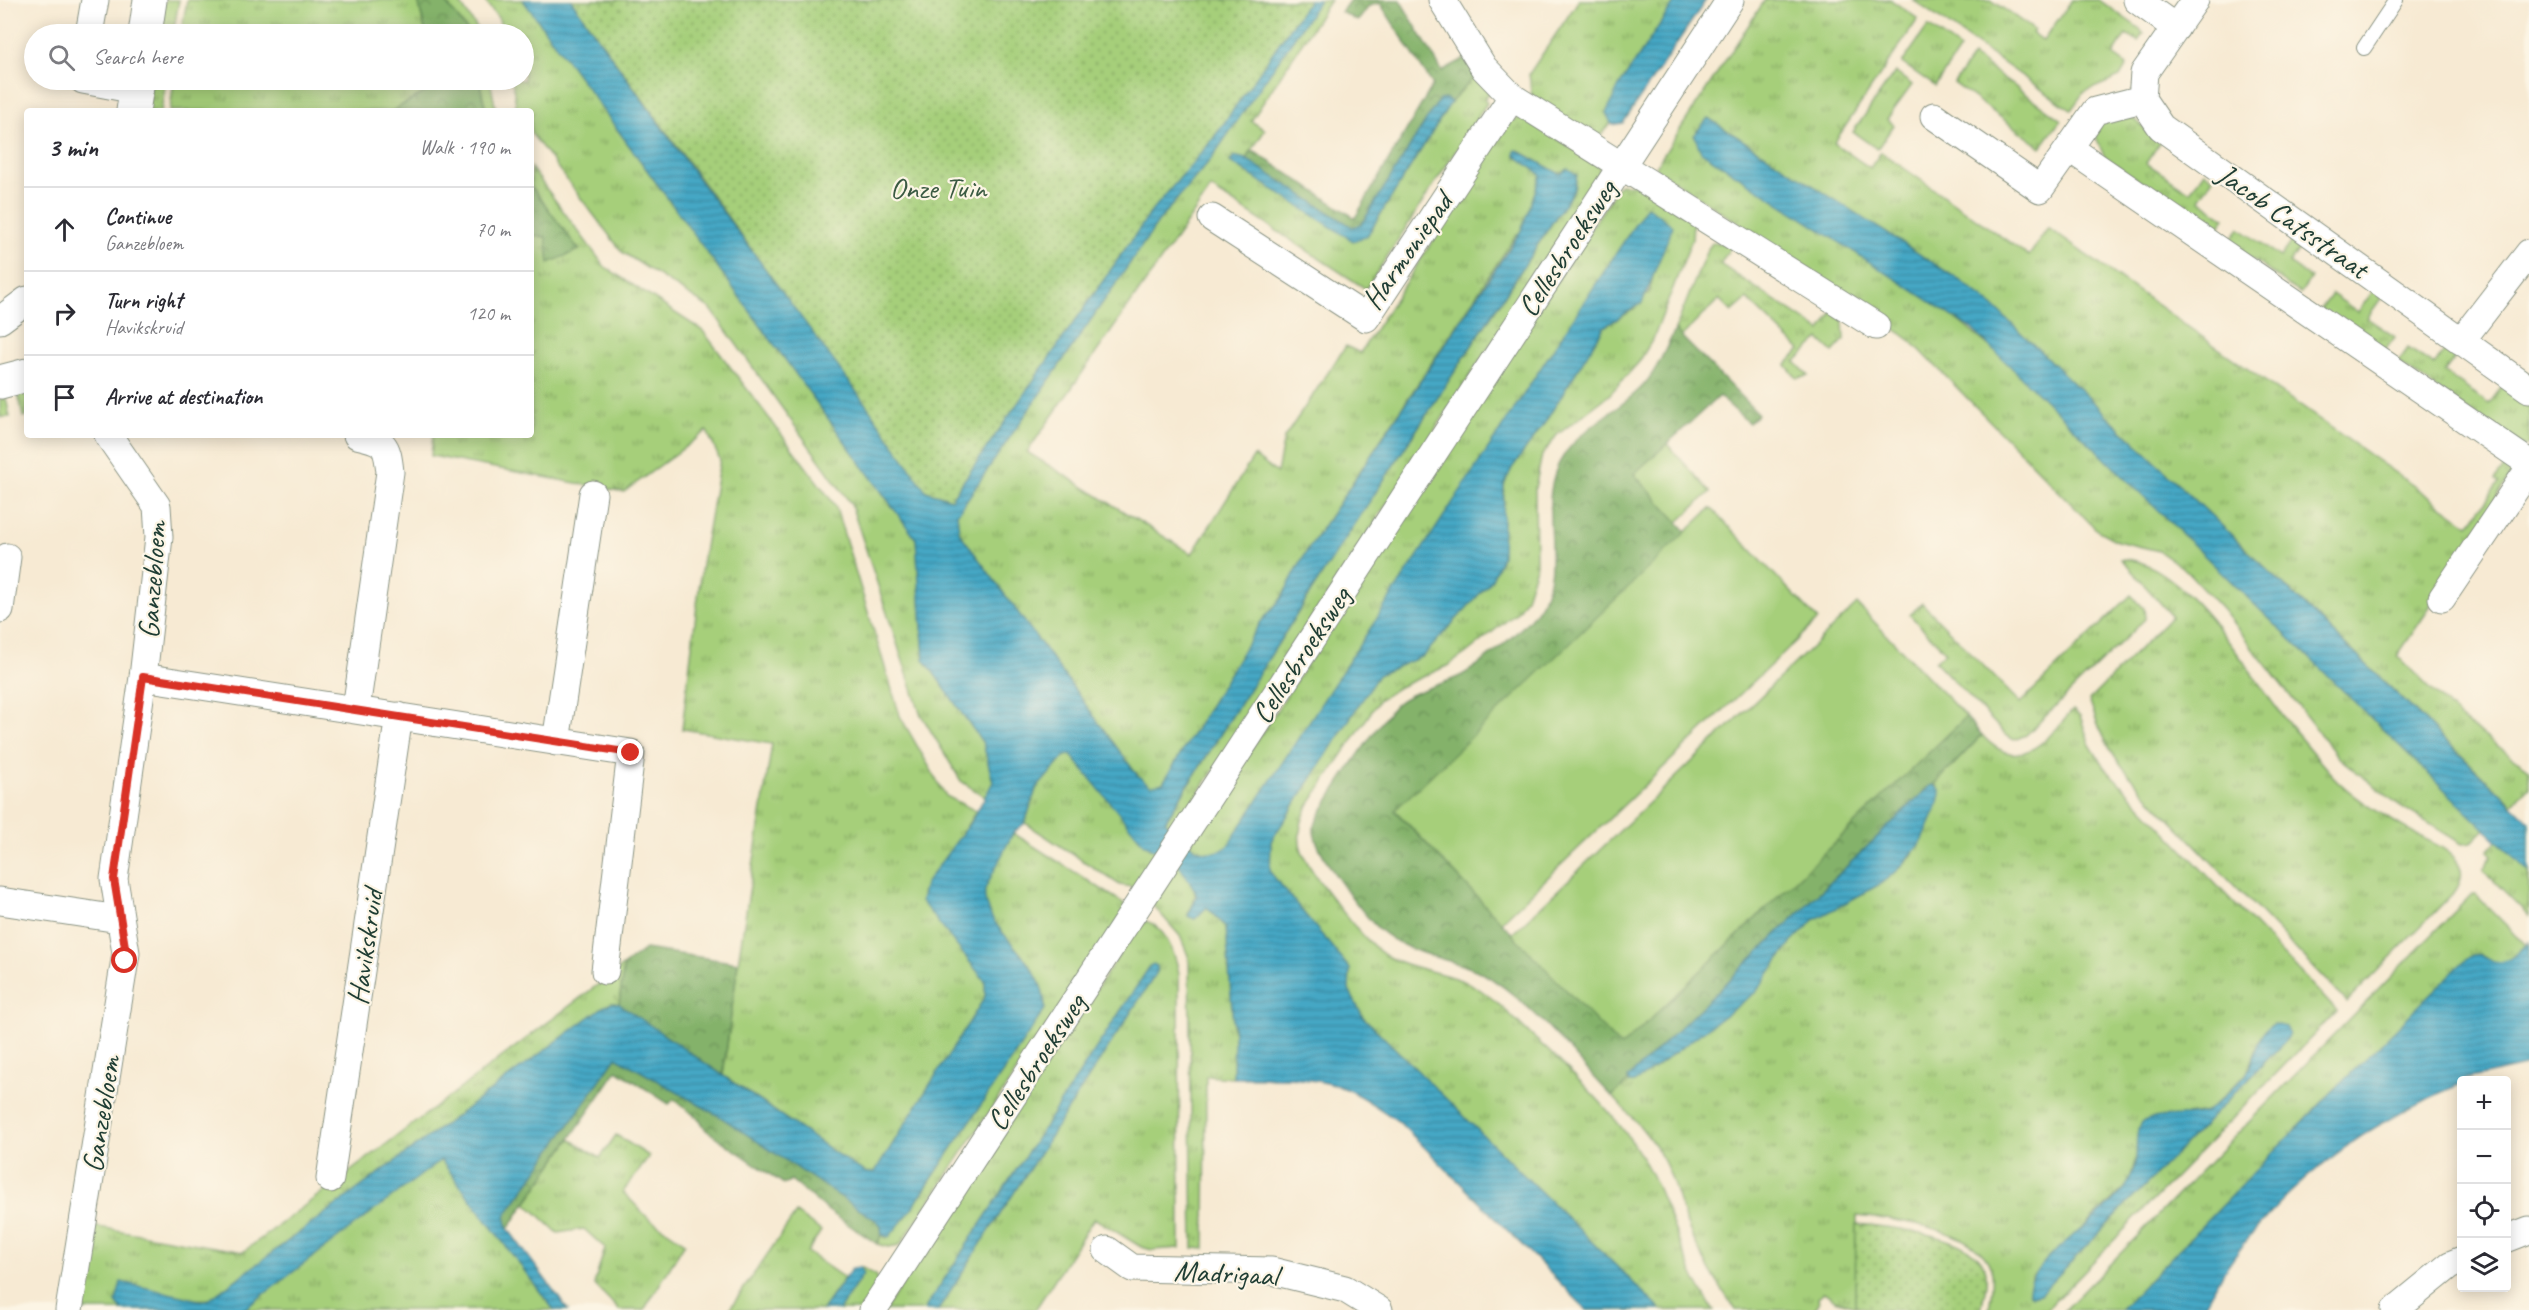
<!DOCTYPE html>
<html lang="en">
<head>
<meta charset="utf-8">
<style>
  body { margin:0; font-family:Caveat,sans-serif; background:#f2f2f3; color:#2b2b33 }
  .controls { position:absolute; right:18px; bottom:18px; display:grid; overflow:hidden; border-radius:6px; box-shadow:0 3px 15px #0003 }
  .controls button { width:54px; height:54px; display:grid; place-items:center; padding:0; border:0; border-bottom:2px solid #e1e1e2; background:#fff; color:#2b2b33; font:30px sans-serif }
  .stop { position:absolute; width:18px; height:18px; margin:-14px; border:4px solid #d93025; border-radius:50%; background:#fff }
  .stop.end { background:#d93025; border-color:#fff; box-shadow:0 2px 6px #0008 }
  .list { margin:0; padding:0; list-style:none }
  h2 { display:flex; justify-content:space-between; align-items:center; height:78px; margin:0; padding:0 24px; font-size:26px }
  h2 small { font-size:20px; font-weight:400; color:#7c7c81 }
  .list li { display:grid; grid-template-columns:39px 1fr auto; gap:18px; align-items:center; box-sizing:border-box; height:84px; padding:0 24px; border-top:2px solid #e1e1e2 }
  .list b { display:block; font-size:22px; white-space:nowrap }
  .list p { margin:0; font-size:20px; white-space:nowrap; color:#7c7c81 }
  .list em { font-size:20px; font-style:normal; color:#7c7c81 }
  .icon { flex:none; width:33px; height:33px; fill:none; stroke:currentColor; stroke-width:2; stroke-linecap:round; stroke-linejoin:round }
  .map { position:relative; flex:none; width:2529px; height:1310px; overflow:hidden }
  .search { position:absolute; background:#fff; box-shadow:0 3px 15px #0003; left:24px; top:24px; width:510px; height:66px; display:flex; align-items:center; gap:15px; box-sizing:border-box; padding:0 21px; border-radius:33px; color:#7c7c81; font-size:22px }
  .panel { position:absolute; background:#fff; box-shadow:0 3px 15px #0003; left:24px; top:108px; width:510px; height:330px; border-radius:6px }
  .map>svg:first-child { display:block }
  .grass { fill:url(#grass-tufts); stroke:#628657; stroke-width:1.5; fill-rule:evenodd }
  .forest { fill:url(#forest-crowns); stroke:#52784f; stroke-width:1.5 }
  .park { fill:url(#park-dots); stroke:#628657; stroke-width:1.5 }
  .pitch { fill:#a6cf7a; stroke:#628657; stroke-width:1.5 }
  .water { fill:url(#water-rules); stroke:#32727c; stroke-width:1.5 }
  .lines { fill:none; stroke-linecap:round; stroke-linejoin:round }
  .service-casing { stroke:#8b9484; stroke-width:16 }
  .minor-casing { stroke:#8b9484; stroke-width:29 }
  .tertiary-casing { stroke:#8b9484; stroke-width:35 }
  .service { stroke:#fff; stroke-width:14 }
  .minor { stroke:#fff; stroke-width:27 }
  .tertiary { stroke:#fff; stroke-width:33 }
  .route { stroke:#d93025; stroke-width:8 }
  .labels { text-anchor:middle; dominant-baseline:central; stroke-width:4.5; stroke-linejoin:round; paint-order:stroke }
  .park-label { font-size:30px; fill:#3a5a42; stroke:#fcf5e5 }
  .street-label { font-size:30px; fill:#1f3d34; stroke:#fcf5e5 }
</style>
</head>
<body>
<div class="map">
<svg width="2529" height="1310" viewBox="0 0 2529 1310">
  <defs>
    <pattern id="grass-tufts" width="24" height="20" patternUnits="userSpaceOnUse" patternTransform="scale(1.5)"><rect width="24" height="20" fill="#a6cf7a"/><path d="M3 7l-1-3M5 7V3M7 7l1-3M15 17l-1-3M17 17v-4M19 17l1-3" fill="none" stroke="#87a965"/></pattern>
    <pattern id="forest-crowns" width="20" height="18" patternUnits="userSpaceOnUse" patternTransform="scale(1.5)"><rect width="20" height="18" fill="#84b26a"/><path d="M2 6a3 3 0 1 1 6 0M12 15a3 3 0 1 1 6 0" fill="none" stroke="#6b9258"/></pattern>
    <pattern id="park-dots" width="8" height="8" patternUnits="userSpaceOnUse" patternTransform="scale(1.5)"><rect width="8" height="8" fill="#a6cf7a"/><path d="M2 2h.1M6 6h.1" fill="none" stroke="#87a965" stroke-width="1.8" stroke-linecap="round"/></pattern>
    <pattern id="water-rules" width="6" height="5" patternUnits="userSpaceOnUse" patternTransform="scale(1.5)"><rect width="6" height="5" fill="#45a7c5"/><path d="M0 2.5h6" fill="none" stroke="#3989a1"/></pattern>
  </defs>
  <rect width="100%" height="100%" fill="#fcf5e5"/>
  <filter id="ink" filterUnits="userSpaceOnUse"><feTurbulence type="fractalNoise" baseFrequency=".0167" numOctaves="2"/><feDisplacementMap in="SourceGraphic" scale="12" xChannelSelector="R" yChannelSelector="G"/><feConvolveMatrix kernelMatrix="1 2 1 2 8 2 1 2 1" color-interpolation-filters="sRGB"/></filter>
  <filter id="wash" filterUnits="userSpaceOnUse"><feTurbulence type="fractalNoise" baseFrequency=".008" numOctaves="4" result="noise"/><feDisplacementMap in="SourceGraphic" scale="24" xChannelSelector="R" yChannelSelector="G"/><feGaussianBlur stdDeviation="1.35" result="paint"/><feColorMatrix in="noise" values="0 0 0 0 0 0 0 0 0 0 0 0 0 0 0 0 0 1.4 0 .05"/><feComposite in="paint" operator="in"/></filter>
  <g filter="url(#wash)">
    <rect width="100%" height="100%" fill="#f7ead3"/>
    <!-- grass -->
    <path class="grass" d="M 165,0 L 179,0 L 173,34 L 159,34 Z
      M 187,0 L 418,0 L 426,34 L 181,34 Z
      M 444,0 L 458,0 L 481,34 L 470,34 Z
      M 484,0 L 523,0 L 916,539 L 924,659 L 983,743 L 993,782 L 985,797 L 961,781 L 920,713 L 851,504 L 711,309 L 622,252 L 531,133 L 531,111 L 517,111 L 512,80 L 524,80 L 524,34 L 503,34 L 499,19 Z
      M 1320,0 L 1330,0 L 1251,121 L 1265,130 L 1246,159 L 1234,156 L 1230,162 L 1367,236 L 1451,102 L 1477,74 L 1491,91 L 1484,99 L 1487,103 L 1366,289 L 1211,188 L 1027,452 L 1192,554 L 1254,456 L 1277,473 L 1284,438 L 1346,346 L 1360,353 L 1509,123 L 1521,116 L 1599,165 L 1600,176 L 1174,831 L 1165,822 L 1332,559 L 1574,190 L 1577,175 L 1566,171 L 1558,173 L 1518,150 L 1515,155 L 1541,175 L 1521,231 L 1514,238 L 1305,554 L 1281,599 L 1260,623 L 1163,783 C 1152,790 1145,784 1137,775 L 959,532 L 957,514 L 1161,218 L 1211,159 Z
      M 1579,0 L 1676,0 L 1619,86 L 1610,124 L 1597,140 L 1532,97 L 1529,74 Z
      M 1765,0 L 1891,0 L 1918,19 L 1834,143 L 1870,168 L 1881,152 L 2029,256 L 2048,228 L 2469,525 L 2499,483 L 2495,480 L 2509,460 L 2516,465 L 2435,600 L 2397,656 L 2461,719 L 2529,769 L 2529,787 L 2512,804 L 1993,306 L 1961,281 L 1708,118 L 1994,350 L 2486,828 L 2471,843 L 2462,844 L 2399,805 L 2338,757 L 2223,610 L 2186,570 L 2159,551 L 2117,541 L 2097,530 L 1911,341 L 1876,315 L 1657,169 L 1656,166 Z
      M 1913,0 L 1991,0 L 2034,30 L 2032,33 L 2043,41 L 2072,0 L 2099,0 L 2140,29 L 2143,34 L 2138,41 L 2126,34 L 2113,55 L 2127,65 L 2120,77 L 2084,92 L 2071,110 Z
      M 1928,26 L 1960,49 L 1935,86 L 1902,63 Z
      M 1973,56 L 2061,120 L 2041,147 L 1954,83 Z
      M 1895,72 L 1912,85 L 1887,119 L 1894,125 L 1877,149 L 1853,132 Z
      M 152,80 L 166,80 L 161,111 L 147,111 Z
      M 174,80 L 435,80 L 436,86 L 392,111 L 170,111 Z
      M 479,80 L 490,80 L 496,111 L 486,111 Z
      M 2124,115 L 2135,120 L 2161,141 L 2146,163 L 2190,192 L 2204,172 L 2213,178 L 2199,199 L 2225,218 L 2214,233 L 2104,156 L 2096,137 L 2101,120 Z
      M 531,168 L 605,267 L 703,331 L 835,505 L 900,716 L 946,796 L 976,811 L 921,900 L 985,981 L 985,997 L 875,1172 L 867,1173 L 854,1166 L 723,1075 L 738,963 L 772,744 L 682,729 L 702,564 L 720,460 L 707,431 L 624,492 L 431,456 L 433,435 L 531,435 L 531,235 L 546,237 L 578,250 L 531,186 Z
      M 1620,184 L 1639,185 L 1693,221 L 1692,239 L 1654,337 L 1639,362 L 1609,395 L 1557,435 L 1542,455 L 1535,488 L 1536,567 L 1526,598 L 1516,613 L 1465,654 L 1447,666 L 1399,687 L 1379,700 L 1307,808 C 1301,821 1297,834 1301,848 C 1307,871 1367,946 1388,957 C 1418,972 1455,972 1482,991 C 1500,1003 1514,1019 1530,1034 C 1577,1077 1628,1123 1655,1182 C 1675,1225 1686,1271 1714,1310 L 1661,1310 L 1363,1017 L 1349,990 L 1350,969 L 1270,872 L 1271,841 L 1378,675 L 1423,656 L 1491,581 L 1502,556 L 1504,485 L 1512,468 L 1544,424 L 1604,327 L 1635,309 L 1649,292 L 1655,269 L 1672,226 L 1647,206 L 1227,848 C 1212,857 1204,852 1189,845 Z
      M 2239,228 L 2280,257 L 2295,236 L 2304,242 L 2289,263 L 2311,278 L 2300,294 L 2229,242 Z
      M 1713,242 L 1732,245 L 1720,264 L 1821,331 L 1833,312 L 1843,321 L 1844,340 L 1833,352 L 1819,339 L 1795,362 L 1809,376 L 1797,378 L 1786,365 L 1800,350 L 1747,299 L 1732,312 L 1719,299 L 1681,337 L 1675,330 L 1707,250 Z
      M 2373,291 L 2382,297 L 2367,318 L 2395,337 L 2383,353 L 2321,309 L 2332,294 L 2358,312 Z
      M 2450,345 L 2459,352 L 2444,372 L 2489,404 L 2504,384 L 2529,402 L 2529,446 L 2518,445 L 2398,362 L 2408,348 L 2434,365 Z
      M 27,391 L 27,416 L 23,417 L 18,394 Z
      M 6,398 L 10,417 L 0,417 L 0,399 Z
      M 2121,559 C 2179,557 2244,664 2275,706 C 2292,729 2311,751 2330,773 C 2353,799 2385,816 2415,834 C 2428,841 2448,848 2457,861 C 2464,871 2462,880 2456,890 L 2347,1002 L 2144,792 C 2114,759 2103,742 2089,700 L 2172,616 Z
      M 2131,595 L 2144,608 L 2145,619 L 2026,735 L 2014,740 L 2006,735 L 1935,661 L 1946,652 L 1910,615 L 1922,603 L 2020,703 Z
      M 2073,710 L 2080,716 L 2090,745 L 2104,767 L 2337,1011 L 2046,1310 L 1989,1310 C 1990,1299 1994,1284 1992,1273 C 1984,1228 1893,1219 1857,1216 L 1855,1306 L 1835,1300 L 1824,1292 L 1818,1297 L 1819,1303 L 1814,1310 L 1736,1310 C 1716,1282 1699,1254 1686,1222 C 1678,1202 1674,1180 1664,1161 C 1650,1135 1632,1117 1612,1096 L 1628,1082 L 1634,1083 L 1756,992 L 1790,944 L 1814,920 L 1880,884 L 1898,870 L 1913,854 L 1938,786 L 1934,785 L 1982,735 C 2019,776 2046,741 2073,710 ZM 2274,1024 L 2287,1039 L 2040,1294 L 2033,1295 L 2032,1276 L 2129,1183 L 2136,1157 L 2186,1115 L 2206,1112 L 2230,1090 L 2247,1072 L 2260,1038 Z
      M 1065,755 L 1072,755 L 1144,844 L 1161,854 L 1139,888 L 1120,885 L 1025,823 L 1036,789 Z
      M 1013,833 L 1128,906 L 900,1245 L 888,1247 L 877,1244 L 882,1235 L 886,1238 L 909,1213 L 1045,1009 C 1046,959 981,928 984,895 C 986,875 1004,851 1013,833 Z
      M 2498,840 L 2529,872 L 2529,916 L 2483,870 L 2492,855 L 2488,851 Z
      M 1177,862 C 1191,883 1203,890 1188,914 L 1207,907 L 1226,927 L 1234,1037 L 1233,1078 L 1206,1076 L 1205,1249 L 1193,1248 L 1189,958 L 1180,936 L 1151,903 Z
      M 2472,894 L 2475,894 L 2526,945 C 2507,962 2504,969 2480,955 L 2333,1091 L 2120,1310 L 2065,1310 Z
      M 1142,920 C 1165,924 1176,955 1179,974 L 1180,1248 L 1152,1250 L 1141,1247 L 1094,1218 L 1035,1310 L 938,1310 L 1157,972 L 1157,967 L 1150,966 L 924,1310 L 885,1310 Z
      M 624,965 L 619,1004 L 612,1003 L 603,1007 L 210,1299 L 116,1302 L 122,1310 L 83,1310 L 93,1226 L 243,1252 Z
      M 616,1135 L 649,1156 L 623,1192 L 648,1218 L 685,1243 L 644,1310 L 619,1310 L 594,1284 L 605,1248 L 584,1229 L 558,1233 L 526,1203 L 570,1139 L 600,1158 Z
      M 441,1160 L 554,1310 L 243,1310 L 437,1161 Z
      M 796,1213 L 821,1231 L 807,1252 L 844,1278 L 822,1310 L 729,1310 Z
      M 860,1267 L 876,1275 L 878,1284 L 860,1310 L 839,1310 L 863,1274 Z"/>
    <!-- forest -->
    <path class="forest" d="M 418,0 L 444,0 L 470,34 L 426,34 Z
      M 1350,0 L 1400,0 L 1442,71 L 1464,59 L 1477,74 L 1451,102 L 1446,99 L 1439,100 L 1361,225 L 1352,227 L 1246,159 L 1252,150 L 1355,218 L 1433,85 L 1380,3 L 1369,6 L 1358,21 L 1341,12 Z
      M 435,80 L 479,80 L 486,111 L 392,111 L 436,86 Z
      M 531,186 L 579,250 L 549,263 L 546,237 L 531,235 Z
      M 1675,330 L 1758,414 L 1749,423 L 1719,396 L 1634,474 L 1687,532 L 1395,811 L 1621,1047 L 1966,717 L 1982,735 L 1934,785 L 1930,786 L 1628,1078 L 1628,1082 L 1612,1096 C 1574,1057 1538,1009 1492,979 C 1466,961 1432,960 1403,945 C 1391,939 1380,932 1371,921 C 1357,905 1313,850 1314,829 C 1315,815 1383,718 1396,704 C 1415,689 1441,686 1462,675 C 1482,664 1521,631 1535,613 C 1571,567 1531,502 1564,455 C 1583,427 1616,412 1640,389 C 1656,373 1665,350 1675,330 Z
      M 645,949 L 738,963 L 723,1075 L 619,1004 L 624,965 Z
      M 616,1057 L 719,1116 L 877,1221 C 884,1228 882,1236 877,1244 L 827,1210 L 791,1180 L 784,1184 L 706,1130 L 700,1120 L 674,1099 L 669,1104 L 617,1070 L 508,1229 L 505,1224 L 505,1216 Z"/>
    <!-- park -->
    <path class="park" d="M 571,0 L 1309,0 L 1213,139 L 1151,212 L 951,499 L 926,491 Z
      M 1856,1224 C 1887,1227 1973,1234 1985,1268 C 1989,1280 1983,1298 1981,1310 L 1874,1310 L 1855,1306 Z"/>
    <!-- pitch -->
    <path class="pitch" d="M 1667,444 L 1710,492 L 1678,522 L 1634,474 Z
      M 1711,508 L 1818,620 L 1501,922 L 1395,810 Z
      M 1857,604 L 1966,717 L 1621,1047 L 1512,934 Z"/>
    <!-- water -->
    <path class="water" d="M 523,0 L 571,0 L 697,177 L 870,410 L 926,491 L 951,499 L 1151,212 L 1213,139 L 1309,0 L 1320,0 L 1211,159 L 1161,218 L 957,514 L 959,532 L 1137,775 L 1151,786 L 1163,783 L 1260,623 L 1281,599 L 1305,554 L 1521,231 L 1541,175 L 1515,155 L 1515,151 L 1517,150 L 1558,173 L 1561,174 L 1568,169 L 1577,175 L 1574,189 L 1332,559 L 1165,821 C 1181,839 1203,863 1227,847 L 1647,206 L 1673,226 L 1642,303 L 1604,327 L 1544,424 L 1512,468 L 1504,485 L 1502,556 L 1491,581 L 1423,656 L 1378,675 L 1271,841 L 1270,872 L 1350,969 L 1349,990 L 1363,1017 L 1661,1310 L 1587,1310 L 1398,1121 C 1381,1110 1364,1097 1346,1089 C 1312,1075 1269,1078 1233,1078 L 1234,1037 L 1226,927 L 1207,907 L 1195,919 L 1188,916 L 1197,897 L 1195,890 L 1177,862 L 1144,844 L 1071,755 L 1065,756 L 1036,789 L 1025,823 L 1013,833 L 985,889 C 979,930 1046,957 1045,1009 L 909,1213 L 889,1237 L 882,1235 L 881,1225 L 877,1221 L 719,1116 L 616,1057 L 505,1216 L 508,1229 L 568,1310 L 554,1310 L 441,1160 L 243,1310 L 122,1310 L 116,1302 L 121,1282 L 203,1301 L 210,1299 L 603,1007 L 612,1003 L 619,1004 L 854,1166 L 867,1173 L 875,1172 L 985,997 L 985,981 L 921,901 L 925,884 L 972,820 L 993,782 L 983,743 L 924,659 L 916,539 Z
      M 1676,0 L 1706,0 L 1623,123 L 1612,125 L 1606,113 L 1619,86 Z
      M 1446,99 L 1451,102 L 1367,236 L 1353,241 L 1230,162 L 1234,156 L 1246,159 L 1352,227 L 1361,225 L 1439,100 Z
      M 1708,118 L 1961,281 L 1993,306 L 2529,821 L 2529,872 L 1972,329 L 1701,152 L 1694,135 Z
      M 1934,785 L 1940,790 L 1940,794 L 1936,810 L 1923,840 L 1898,870 L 1880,884 L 1814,920 L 1790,944 L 1756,992 L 1634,1083 L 1629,1083 L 1628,1078 L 1930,786 Z
      M 2529,942 L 2529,1065 L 2462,1080 L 2461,1084 C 2353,1128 2256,1204 2202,1310 L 2120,1310 L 2333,1091 L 2467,958 C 2491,946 2491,983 2529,942 Z
      M 1153,964 L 1157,966 L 1157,972 L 938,1310 L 924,1310 L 1150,966 Z
      M 2274,1024 L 2286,1027 L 2289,1033 L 2287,1039 L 2040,1294 L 2032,1296 L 2029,1293 C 2027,1266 2079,1233 2098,1215 C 2115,1199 2134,1183 2136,1158 C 2137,1146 2135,1133 2141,1122 C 2162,1112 2185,1120 2206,1112 C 2219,1100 2237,1087 2247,1072 C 2257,1057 2255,1032 2274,1024 Z
      M 860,1267 L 863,1274 L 839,1310 L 822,1310 L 852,1268 Z"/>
  </g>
  <g filter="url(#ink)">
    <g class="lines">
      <defs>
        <path id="service" d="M 2364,48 L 2396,0"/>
        <path id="minor" d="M 1442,0 L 1484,68 L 1512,97 L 1876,326
          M 2137,0 L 2176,28
          M 89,34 L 95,0
          M 83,80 L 136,90
          M 2142,99 L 2095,111 L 2069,148 L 2529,463
          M 2142,99 L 2161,127 L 2529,389
          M 2142,99 L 2144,73 L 2195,0
          M 1934,116 L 2040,189 L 2069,148
          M 1212,218 L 1366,318 L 1512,97
          M 0,320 L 27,300
          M 2461,341 L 2529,253
          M 2442,598 L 2529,469
          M 0,609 L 7,557
          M 143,677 L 631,753 L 605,971
          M 356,709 L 390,472 C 387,444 385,441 357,435
          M 556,742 L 593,494
          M 0,901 L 119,919
          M 330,1179 L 399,716
          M 2506,1239 L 2529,1230
          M 1107,1250 L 1132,1268 L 1272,1271 L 1345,1289 L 1379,1310
          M 69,1310 L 126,953 L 114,879 L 143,677 L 159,537 L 157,506 L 108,435
          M 873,1310 L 1730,0
          M 2395,1310 L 2450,1265 L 2462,1260"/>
        <path id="tertiary" d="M 145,34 L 150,0
          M 133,111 L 138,80
          M 0,382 L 27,375"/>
      </defs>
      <!-- service casing -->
      <use href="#service" class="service-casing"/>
      <!-- minor casing -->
      <use href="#minor" class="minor-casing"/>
      <!-- tertiary casing -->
      <use href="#tertiary" class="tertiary-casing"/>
      <!-- service -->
      <use href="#service" class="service"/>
      <!-- minor -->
      <use href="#minor" class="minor"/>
      <!-- tertiary -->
      <use href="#tertiary" class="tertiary"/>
    </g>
  </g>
  <g class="lines" filter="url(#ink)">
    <!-- route -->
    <path class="route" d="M 125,961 L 126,953 L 114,879 L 143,677 L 631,753"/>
  </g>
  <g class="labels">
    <!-- park labels -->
    <g class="park-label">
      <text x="938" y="188">Onze Tuin</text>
    </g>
    <!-- street labels -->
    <g class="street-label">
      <text transform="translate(2293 221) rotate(35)">Jacob Catsstraat</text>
      <text transform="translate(1567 248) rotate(-57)">Cellesbroeksweg</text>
      <text transform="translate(1407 251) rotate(-55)">Harmoniepad</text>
      <text transform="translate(152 580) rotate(-86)">Ganzebloem</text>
      <text transform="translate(1301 655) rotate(-57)">Cellesbroeksweg</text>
      <text transform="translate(365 947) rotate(-82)">Havikskruid</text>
      <text transform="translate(1036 1062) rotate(-57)">Cellesbroeksweg</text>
      <text transform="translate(101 1114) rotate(-81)">Ganzebloem</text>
      <text transform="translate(1226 1273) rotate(3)">Madrigaal</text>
    </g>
  </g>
</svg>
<div class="controls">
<button>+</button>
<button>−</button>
<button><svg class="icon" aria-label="locate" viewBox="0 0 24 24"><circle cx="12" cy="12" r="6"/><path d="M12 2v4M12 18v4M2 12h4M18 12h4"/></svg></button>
<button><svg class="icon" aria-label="layers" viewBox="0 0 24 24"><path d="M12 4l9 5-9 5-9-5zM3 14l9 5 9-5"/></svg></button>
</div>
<div class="stop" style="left:125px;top:961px"></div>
<div class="stop end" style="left:631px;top:753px"></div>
<div class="search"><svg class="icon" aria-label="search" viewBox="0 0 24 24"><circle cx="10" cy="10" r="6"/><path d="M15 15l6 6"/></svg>Search here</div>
<section class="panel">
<h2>3 min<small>Walk · 190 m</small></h2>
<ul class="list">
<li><svg class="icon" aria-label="ahead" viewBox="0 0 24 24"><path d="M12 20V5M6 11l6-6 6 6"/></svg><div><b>Continue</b><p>Ganzebloem</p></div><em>70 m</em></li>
<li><svg class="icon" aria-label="right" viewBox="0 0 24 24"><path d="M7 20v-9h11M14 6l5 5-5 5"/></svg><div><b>Turn right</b><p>Havikskruid</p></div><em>120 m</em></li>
<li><svg class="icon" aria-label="arrive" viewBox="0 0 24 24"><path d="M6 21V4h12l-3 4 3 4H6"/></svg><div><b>Arrive at destination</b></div></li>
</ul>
</section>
</div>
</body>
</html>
